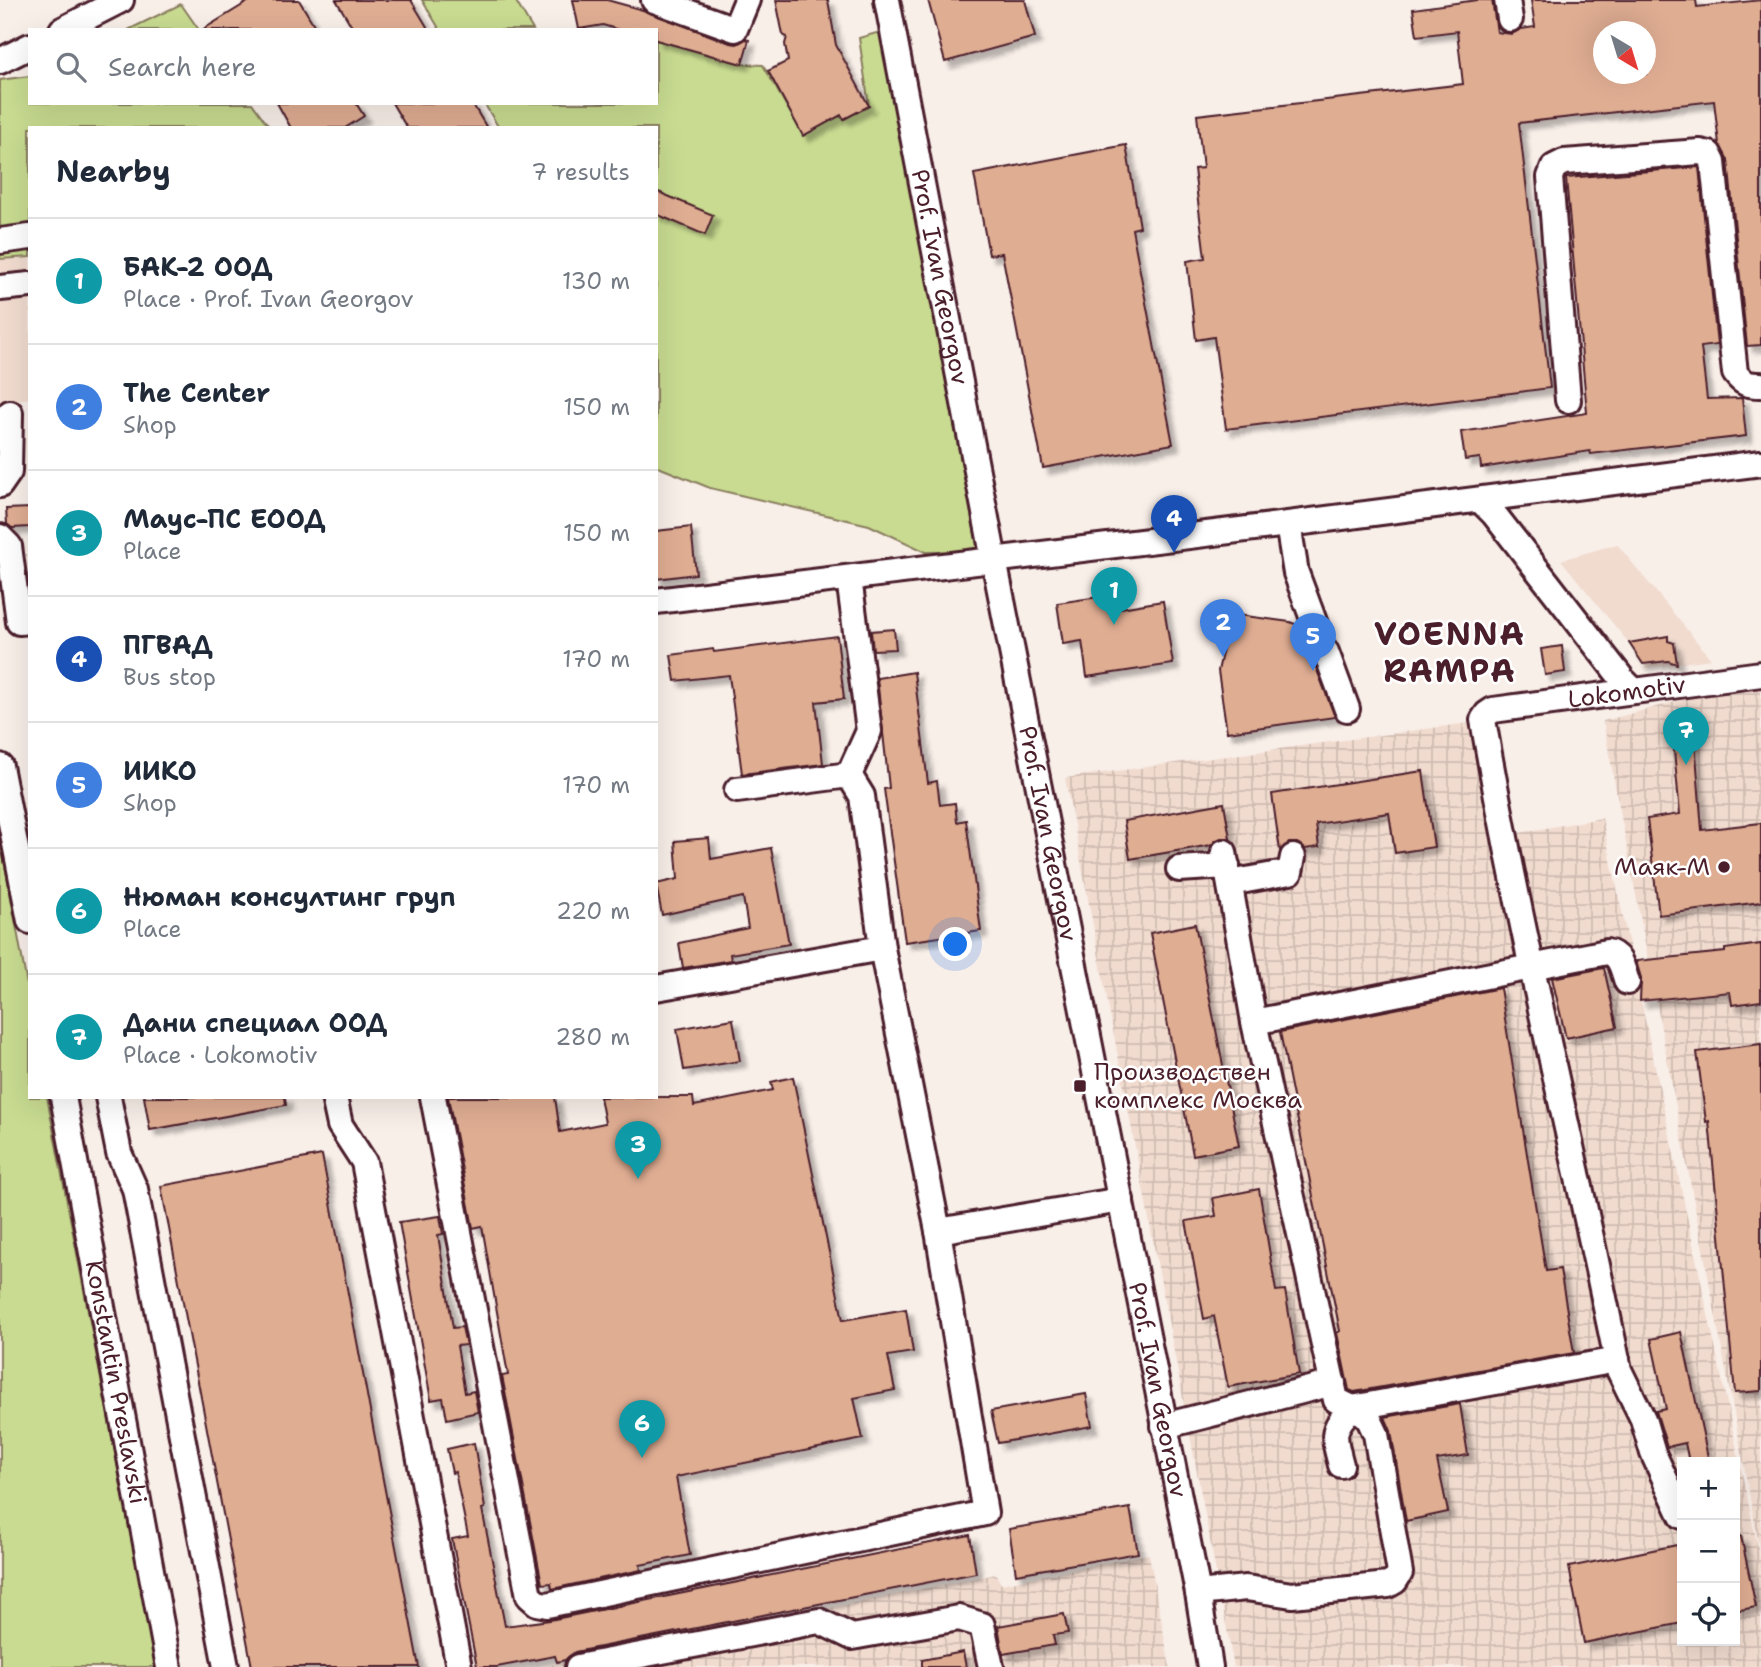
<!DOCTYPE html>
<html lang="en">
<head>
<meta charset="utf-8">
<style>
  body { margin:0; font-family:"Shantell Sans",sans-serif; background:#f2f2f3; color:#1f2937 }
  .controls { position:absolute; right:21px; bottom:21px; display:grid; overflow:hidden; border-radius:0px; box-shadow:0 7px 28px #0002 }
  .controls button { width:63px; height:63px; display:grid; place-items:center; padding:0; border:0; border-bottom:2px solid #e0e1e3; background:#fff; color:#1f2937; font:35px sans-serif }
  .compass { position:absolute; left:1593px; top:21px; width:63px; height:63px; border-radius:50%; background:#fff; box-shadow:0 7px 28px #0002; rotate:142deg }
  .you { position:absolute; left:956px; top:945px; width:24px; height:24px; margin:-18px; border:5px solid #fff; border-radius:50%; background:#1a73e8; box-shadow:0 0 0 10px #1a73e833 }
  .badge { display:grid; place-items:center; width:46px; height:46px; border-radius:50%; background:#111827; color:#fff; font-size:23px; font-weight:700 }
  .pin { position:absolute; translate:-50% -58px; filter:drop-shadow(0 2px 4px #0008) }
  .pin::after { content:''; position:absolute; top:37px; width:24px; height:21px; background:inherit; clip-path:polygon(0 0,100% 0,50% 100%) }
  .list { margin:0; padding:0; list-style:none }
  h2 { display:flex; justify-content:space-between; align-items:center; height:91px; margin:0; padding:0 28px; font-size:30px }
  h2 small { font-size:23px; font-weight:400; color:#747a83 }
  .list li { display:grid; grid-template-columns:46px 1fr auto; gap:21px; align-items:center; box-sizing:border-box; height:126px; padding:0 28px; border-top:2px solid #e0e1e3 }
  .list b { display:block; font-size:26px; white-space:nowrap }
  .list p { margin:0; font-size:23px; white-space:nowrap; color:#747a83 }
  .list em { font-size:23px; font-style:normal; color:#747a83 }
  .icon { flex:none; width:38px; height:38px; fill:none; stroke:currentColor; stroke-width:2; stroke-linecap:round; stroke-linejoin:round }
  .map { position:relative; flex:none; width:1761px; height:1667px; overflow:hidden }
  .search { position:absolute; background:#fff; box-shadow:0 7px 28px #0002; left:28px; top:28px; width:630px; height:77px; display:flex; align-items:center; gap:18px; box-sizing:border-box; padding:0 24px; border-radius:0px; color:#747a83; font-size:26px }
  .panel { position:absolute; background:#fff; box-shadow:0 7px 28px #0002; left:28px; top:126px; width:630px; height:973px; border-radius:0px }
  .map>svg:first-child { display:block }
  .built { fill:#f1dbcf }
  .industrial { fill:url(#industrial-grid); fill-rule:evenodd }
  .grass { fill:#c8db90; stroke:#897d5e; stroke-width:2 }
  .building { fill:#dfad92; stroke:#4a1f2b; stroke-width:2; fill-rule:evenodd; filter:url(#shadow) }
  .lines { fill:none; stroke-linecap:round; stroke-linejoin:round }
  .minor-casing { stroke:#4a1f2b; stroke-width:30 }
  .minor { stroke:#fff; stroke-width:24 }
  .poi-dot { fill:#4a1f2b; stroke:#fff; stroke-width:2.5 }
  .labels { text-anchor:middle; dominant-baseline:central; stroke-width:5; stroke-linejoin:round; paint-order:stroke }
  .street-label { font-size:24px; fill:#4a1f2b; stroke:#fff }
  .poi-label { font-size:24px; fill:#4a1f2b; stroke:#fff; text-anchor:end }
  .district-label { font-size:32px; font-weight:bold; letter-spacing:2px; fill:#4a1f2b; stroke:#fff }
</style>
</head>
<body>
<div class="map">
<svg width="1761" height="1667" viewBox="0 0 1761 1667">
  <defs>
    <pattern id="industrial-grid" width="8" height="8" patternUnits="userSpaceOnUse" patternTransform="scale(1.75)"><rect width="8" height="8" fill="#f1dbcf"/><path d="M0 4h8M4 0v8" fill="none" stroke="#d0bcb2"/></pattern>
    <filter id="shadow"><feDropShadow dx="6" dy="6" stdDeviation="2" flood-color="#0004"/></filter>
  </defs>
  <rect width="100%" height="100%" fill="#f9efe9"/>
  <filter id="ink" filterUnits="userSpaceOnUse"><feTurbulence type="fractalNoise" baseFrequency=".0143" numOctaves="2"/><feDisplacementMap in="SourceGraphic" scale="14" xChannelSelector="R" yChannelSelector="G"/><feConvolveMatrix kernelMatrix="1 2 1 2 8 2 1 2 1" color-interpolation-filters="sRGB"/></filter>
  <g filter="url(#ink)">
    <!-- built -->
    <path class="built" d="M 30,257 L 30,398 L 0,402 L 0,259 Z
      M 1617,544 L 1711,659 L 1646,668 L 1632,647 L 1561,560 Z"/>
    <!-- industrial -->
    <path class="industrial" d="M 1761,679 L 1761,1556 L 1603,721 Z
      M 1469,723 L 1490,838 L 1602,818 L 1761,1562 L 1761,1667 L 1234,1667 L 1065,778 ZM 1682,1462 L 1735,1462 L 1735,1641 L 1682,1641 Z
      M 1149,1554 L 1170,1667 L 542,1667 L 996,1574 L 1001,1584 Z"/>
    <!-- grass -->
    <path class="grass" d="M 422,0 L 515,0 L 533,30 L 440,30 Z
      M 181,4 L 199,30 L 128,30 Z
      M 880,32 L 978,550 L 926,552 L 869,525 L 710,488 L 656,466 L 656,128 L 499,128 L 484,103 L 656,103 L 656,40 L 742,64 L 763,65 L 803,135 L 839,116 L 844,119 L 869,106 L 859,38 Z
      M 30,76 L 30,103 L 252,103 L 270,128 L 30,128 L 30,257 L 0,259 L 0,80 Z
      M 0,838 L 30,1001 L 30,1097 L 47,1097 L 156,1667 L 0,1667 Z"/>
    <!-- building -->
    <path class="building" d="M 251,0 L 299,0 L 317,30 L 202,30 Z
      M 336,0 L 411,0 L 429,30 L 354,30 Z
      M 573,0 L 607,0 L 643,10 L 730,43 L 737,44 L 746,39 L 749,40 L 742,64 L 656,40 L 656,30 L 619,30 L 603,25 L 579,29 Z
      M 776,0 L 828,0 L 836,45 L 869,106 L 844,119 L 841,115 L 803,136 L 768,71 L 788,61 L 785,44 L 787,37 L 783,35 Z
      M 928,0 L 1025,0 L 1035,37 L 945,62 Z
      M 1477,0 L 1492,0 L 1497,32 L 1512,34 L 1521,29 L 1535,27 L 1531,0 L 1696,0 L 1697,7 L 1761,0 L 1761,345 L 1747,346 L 1728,160 L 1719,144 L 1714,101 L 1519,123 L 1550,388 L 1226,429 L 1214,337 L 1196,340 L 1187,261 L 1205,258 L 1194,169 L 1203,168 L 1197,115 L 1463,84 L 1457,31 L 1417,36 L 1413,9 ZM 1604,32 L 1646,32 L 1646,74 L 1604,74 Z
      M 277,103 L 356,103 L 364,116 L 345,128 L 291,128 Z
      M 392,103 L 472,103 L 487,128 L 407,128 Z
      M 1126,145 L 1140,227 L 1132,229 L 1173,444 L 1043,468 L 1002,253 L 989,255 L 974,174 Z
      M 1699,167 L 1717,345 L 1701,347 L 1707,399 L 1742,398 L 1746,436 L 1591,454 L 1590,451 L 1481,468 L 1480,458 L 1465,460 L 1461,432 L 1587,413 L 1566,178 Z
      M 656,191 L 713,215 L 705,235 L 656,214 Z
      M 30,508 L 30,527 L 12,528 L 7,524 L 6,509 Z
      M 691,527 L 696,574 L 656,579 L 656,531 Z
      M 1106,596 L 1108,610 L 1163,601 L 1173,664 L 1087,677 L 1082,641 L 1063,644 L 1057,603 Z
      M 1238,615 L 1290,622 L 1300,626 L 1307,639 L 1316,642 L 1312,649 L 1312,657 L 1335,717 L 1227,732 L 1218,671 L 1225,640 L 1230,636 L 1234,618 Z
      M 894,629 L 896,649 L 873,650 L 871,631 Z
      M 837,636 L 844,699 L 816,702 L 823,764 L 742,774 L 729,675 L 675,681 L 671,655 L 713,649 L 714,652 Z
      M 1668,636 L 1668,641 L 1674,643 L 1677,664 L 1668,661 L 1643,664 L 1629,643 Z
      M 1562,646 L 1565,672 L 1545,675 L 1541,649 Z
      M 914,672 L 928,783 L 937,781 L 940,805 L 955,803 L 957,822 L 966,820 L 981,931 L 905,942 L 884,789 L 889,788 L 877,678 Z
      M 1693,716 L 1702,830 L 1761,823 L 1761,902 L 1659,915 L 1647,819 L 1680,814 L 1671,718 Z
      M 1423,771 L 1434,847 L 1395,853 L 1389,813 L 1316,824 L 1319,847 L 1305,849 L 1297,843 L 1289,843 L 1280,851 L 1272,794 Z
      M 1224,803 L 1230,838 L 1221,838 L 1211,845 L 1130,859 L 1124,821 Z
      M 709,838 L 711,859 L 771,848 L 789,944 L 730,954 L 731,960 L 683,968 L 679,943 L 748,928 L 743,897 L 662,915 L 656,884 L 678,879 L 675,841 Z
      M 1195,924 L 1239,1146 L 1193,1155 L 1150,933 Z
      M 1761,944 L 1761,1001 L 1732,1005 L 1730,992 L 1640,1001 L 1641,978 L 1636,961 L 1725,952 L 1725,949 Z
      M 1604,968 L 1617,1027 L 1566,1038 L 1552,978 Z
      M 1500,988 L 1546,1271 L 1560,1269 L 1574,1353 L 1354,1392 L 1349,1390 L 1337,1333 L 1340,1331 L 1280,1032 Z
      M 733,1019 L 740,1061 L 684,1070 L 677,1029 Z
      M 1761,1044 L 1761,1391 L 1735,1393 L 1709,1121 L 1706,1122 L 1697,1052 Z
      M 793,1077 L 843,1320 L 906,1309 L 913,1352 L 888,1356 L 895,1390 L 854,1398 L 863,1439 L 676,1477 L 690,1555 L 640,1565 L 641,1570 L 552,1589 L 551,1583 L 542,1584 L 502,1376 L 508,1375 L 482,1226 L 473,1228 L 448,1097 L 555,1097 L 560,1132 L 605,1123 L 600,1097 L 693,1097 L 694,1106 L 773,1090 L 771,1082 Z
      M 144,1097 L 285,1097 L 286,1105 L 150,1130 Z
      M 322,1155 L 380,1464 L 419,1667 L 252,1667 L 161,1186 Z
      M 1259,1189 L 1276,1291 L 1285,1290 L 1299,1374 L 1228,1387 L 1214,1316 L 1204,1319 L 1186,1221 L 1216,1216 L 1213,1198 Z
      M 440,1216 L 443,1234 L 438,1235 L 453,1328 L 462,1327 L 466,1345 L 457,1346 L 465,1393 L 474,1391 L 478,1412 L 447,1419 L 443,1398 L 431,1400 L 399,1222 Z
      M 1681,1332 L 1709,1462 L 1689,1462 L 1685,1443 L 1667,1447 L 1656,1411 L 1666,1409 L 1651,1339 Z
      M 1086,1394 L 1092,1426 L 998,1443 L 991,1411 Z
      M 1460,1404 L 1468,1455 L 1437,1460 L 1448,1512 L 1406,1521 L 1391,1431 L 1385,1417 Z
      M 474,1443 L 485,1508 L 482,1509 L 505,1626 L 550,1620 L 970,1535 L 976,1573 L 575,1652 L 565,1660 L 557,1662 L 555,1656 L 497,1667 L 477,1667 L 452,1539 L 468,1536 L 455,1472 L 452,1473 L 447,1449 Z
      M 1130,1508 L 1138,1553 L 1016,1574 L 1009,1529 Z
      M 1741,1536 L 1756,1607 L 1735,1611 L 1735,1537 Z
      M 1677,1545 L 1682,1573 L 1682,1623 L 1584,1643 L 1569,1567 Z
      M 1064,1614 L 1068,1633 L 1053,1635 L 1055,1645 L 1003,1654 L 998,1626 Z
      M 963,1652 L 966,1667 L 922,1667 L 922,1660 Z"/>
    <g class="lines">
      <defs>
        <g id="minor">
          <path d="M 654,0 L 735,29 L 747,0"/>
          <path id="s1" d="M 887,0 L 994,560 L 1198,1593 L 1210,1667"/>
          <path d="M 1507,0 L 1510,19"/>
          <path d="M 62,30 L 121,0"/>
          <path d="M 0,61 L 30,46"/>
          <path d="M 0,241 L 30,237"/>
          <path d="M 0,288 L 30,285"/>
          <path d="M 1568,400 L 1550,177 L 1554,167 L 1564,162 L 1700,152 L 1709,154 L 1713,162 L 1735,373 C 1743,384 1748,385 1761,385"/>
          <path d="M 0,485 L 9,472 L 10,413"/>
          <path d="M 1480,500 L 1494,514 L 1623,680 L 1634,691"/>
          <path d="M 1288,524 L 1296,573 L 1316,627"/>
          <path d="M 0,537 L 9,546 L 19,622 L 30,621"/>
          <path d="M 656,601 L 1288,524 L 1761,463"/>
          <path d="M 1326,652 L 1347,709"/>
          <path d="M 0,766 L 30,921"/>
          <path d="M 849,775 L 869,731 L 849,578"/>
          <path d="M 1179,869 L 1227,866"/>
          <path d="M 1230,883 L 1290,872 L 1293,857"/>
          <path d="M 656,988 L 882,948"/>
          <path d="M 1254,1022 L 1607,952 C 1621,954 1623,971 1627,982"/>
          <path id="s2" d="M 63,1097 L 169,1667"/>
          <path d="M 108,1097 L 119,1153 L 135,1189 L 226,1667"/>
          <path d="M 334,1097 L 340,1125 L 364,1162 L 459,1667"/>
          <path d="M 433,1097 L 529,1596 L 537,1603 L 547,1605 L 985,1513 L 938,1231 L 882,948 L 862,796 L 849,775 L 737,790"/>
          <path d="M 938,1231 L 1121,1200"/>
          <path d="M 1164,1426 L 1333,1383"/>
          <path d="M 1341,1465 C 1334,1437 1329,1430 1352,1408 L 1617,1360"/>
          <path id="s3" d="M 1682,1516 L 1653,1453 L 1643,1419 L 1619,1370 C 1575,1153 1521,938 1483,720 L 1487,714 L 1493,710 L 1761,674"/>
          <path d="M 1198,1593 L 1246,1588 L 1292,1595 L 1388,1585 L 1395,1581 L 1400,1573 L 1376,1434 L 1367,1415 L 1336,1400 L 1254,1022 L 1224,852"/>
          <path d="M 578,1667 L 819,1621 L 852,1637 L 959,1618 L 982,1625 L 991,1667"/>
        </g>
      </defs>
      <!-- minor casing -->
      <use href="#minor" class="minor-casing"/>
      <!-- minor -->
      <use href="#minor" class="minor"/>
    </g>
  </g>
  <!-- markers -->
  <g class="poi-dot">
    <circle cx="1724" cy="867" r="7"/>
    <rect x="1073" y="1079" width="14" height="14" rx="3.5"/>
  </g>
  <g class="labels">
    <!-- street labels -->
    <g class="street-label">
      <text stroke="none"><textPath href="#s1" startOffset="282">Prof. Ivan Georgov</textPath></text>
      <text stroke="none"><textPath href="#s3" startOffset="973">Lokomotiv</textPath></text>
      <text stroke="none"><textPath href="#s1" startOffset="849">Prof. Ivan Georgov</textPath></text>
      <text stroke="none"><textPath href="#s2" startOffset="290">Konstantin Preslavski</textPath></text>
      <text stroke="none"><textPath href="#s1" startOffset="1416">Prof. Ivan Georgov</textPath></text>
    </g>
    <!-- poi labels -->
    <g class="poi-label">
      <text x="1710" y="867">Маяк-М</text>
      <text x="1094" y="1072" text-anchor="start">Производствен<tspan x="1094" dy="28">комплекс Москва</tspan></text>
    </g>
    <!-- district labels -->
    <g class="district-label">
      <text x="1450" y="633">VOENNA<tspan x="1450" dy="37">RAMPA</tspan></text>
    </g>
  </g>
</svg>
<div class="controls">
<button>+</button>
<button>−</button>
<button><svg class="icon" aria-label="locate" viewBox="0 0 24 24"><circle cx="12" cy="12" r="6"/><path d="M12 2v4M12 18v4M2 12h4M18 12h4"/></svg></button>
</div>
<svg class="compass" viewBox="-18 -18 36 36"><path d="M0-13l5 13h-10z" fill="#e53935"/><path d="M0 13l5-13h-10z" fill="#747a83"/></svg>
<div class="you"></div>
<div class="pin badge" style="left:1114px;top:625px;background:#0f9aa8">1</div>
<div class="pin badge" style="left:1223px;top:657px;background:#3f7fe0">2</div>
<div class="pin badge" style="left:638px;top:1179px;background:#0f9aa8">3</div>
<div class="pin badge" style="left:1174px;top:553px;background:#1a4fb4">4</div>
<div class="pin badge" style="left:1313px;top:671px;background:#3f7fe0">5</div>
<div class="pin badge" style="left:642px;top:1458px;background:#0f9aa8">6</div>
<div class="pin badge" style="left:1686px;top:765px;background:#0f9aa8">7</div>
<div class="search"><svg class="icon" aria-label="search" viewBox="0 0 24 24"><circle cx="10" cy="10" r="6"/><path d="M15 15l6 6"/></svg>Search here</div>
<section class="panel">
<h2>Nearby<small>7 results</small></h2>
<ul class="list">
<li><span class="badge" style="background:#0f9aa8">1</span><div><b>БАК-2 ООД</b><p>Place · Prof. Ivan Georgov</p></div><em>130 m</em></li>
<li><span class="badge" style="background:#3f7fe0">2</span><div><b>The Center</b><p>Shop</p></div><em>150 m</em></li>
<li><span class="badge" style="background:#0f9aa8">3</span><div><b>Маус-ПС ЕООД</b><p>Place</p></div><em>150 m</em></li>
<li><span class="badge" style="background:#1a4fb4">4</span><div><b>ПГВАД</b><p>Bus stop</p></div><em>170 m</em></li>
<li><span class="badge" style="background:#3f7fe0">5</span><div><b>ИИКО</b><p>Shop</p></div><em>170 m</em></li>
<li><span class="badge" style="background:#0f9aa8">6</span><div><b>Нюман консултинг груп</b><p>Place</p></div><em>220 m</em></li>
<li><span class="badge" style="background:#0f9aa8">7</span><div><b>Дани специал ООД</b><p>Place · Lokomotiv</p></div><em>280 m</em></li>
</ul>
</section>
</div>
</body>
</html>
